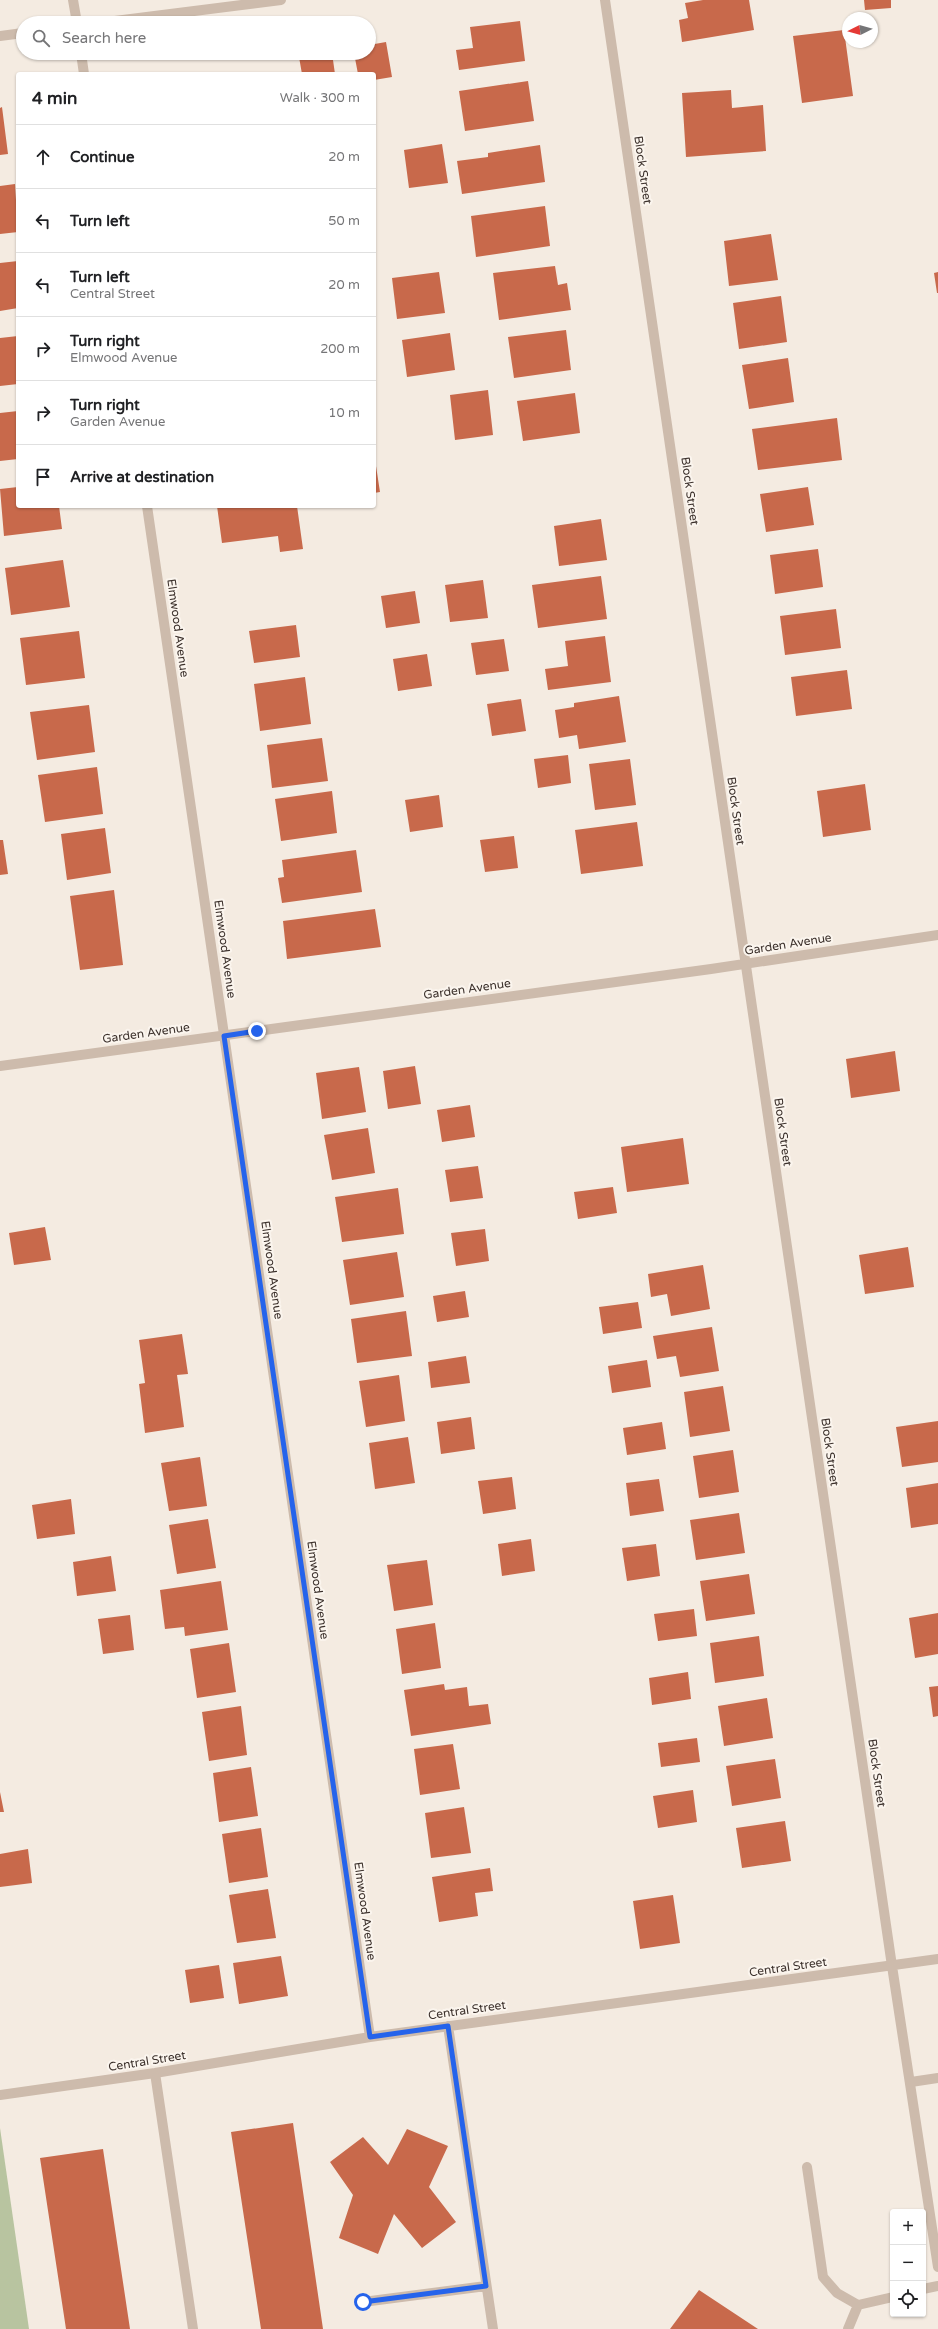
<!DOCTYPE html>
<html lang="en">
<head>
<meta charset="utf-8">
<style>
  body { margin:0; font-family:"Varela Round",sans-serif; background:#f6f6f6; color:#202124 }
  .controls { position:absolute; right:12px; bottom:12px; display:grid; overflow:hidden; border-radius:4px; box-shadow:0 1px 3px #0004 }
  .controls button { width:36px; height:36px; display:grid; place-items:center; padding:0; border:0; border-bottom:1px solid #e0e0e0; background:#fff; color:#202124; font:20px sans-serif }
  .compass { position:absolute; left:842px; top:12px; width:36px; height:36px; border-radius:50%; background:#fff; box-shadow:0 1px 3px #0004; rotate:264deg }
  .stop { position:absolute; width:12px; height:12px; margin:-9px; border:3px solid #2563eb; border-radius:50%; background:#fff }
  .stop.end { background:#2563eb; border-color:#fff; box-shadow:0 1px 4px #0008 }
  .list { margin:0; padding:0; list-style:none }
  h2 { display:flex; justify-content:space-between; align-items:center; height:52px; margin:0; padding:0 16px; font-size:17px }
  h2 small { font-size:13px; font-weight:400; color:#757577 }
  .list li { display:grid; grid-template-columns:26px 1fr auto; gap:12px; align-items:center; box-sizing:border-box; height:64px; padding:0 16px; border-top:1px solid #e0e0e0 }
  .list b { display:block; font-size:15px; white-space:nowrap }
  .list p { margin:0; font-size:13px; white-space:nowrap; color:#757577 }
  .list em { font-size:13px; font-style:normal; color:#757577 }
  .icon { flex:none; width:22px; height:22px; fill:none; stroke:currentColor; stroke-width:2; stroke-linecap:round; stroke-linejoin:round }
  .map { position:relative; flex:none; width:938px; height:2329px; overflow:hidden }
  .search { position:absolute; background:#fff; box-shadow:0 1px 3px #0004; left:16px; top:16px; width:360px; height:44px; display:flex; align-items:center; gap:10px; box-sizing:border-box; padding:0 14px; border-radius:22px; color:#757577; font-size:15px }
  .panel { position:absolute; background:#fff; box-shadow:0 1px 3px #0004; left:16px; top:72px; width:360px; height:436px; border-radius:4px }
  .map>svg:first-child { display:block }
  .green { fill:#b8c4a0 }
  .building { fill:#c8694b }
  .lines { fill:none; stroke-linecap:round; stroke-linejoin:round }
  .minor { stroke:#cdbbac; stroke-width:10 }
  .route { stroke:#2563eb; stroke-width:5 }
  .labels { text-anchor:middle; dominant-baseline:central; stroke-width:4; stroke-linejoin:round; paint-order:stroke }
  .street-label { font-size:12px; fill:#3b302b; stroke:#fbf5ee }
</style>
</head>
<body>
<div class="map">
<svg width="938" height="2329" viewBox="0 0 938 2329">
  <rect width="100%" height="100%" fill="#f4ebe1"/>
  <!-- green -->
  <path class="green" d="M 0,2128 L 29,2329 L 0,2329 Z"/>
  <!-- building -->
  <path class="building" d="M 703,0 L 749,0 L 754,30 L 682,42 L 679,20 L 688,18 L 685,3 Z
    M 864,0 L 891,0 L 891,8 L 865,10 Z
    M 520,21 L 525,61 L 459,70 L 456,50 L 473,48 L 470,27 Z
    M 844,30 L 853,96 L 802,103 L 793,36 Z
    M 386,42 L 392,77 L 374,80 L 374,74 L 358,74 L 354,53 L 369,53 L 369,45 Z
    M 321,53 L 332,53 L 335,74 L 302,74 L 299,57 Z
    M 528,81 L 534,121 L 465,131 L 459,91 Z
    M 731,90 L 732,108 L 763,105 L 766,151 L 686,157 L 682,93 Z
    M 2,107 L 8,154 L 0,155 L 0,108 Z
    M 442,144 L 448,183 L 409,188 L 404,150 Z
    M 540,145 L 545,182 L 462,194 L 457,161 L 488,157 L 488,153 Z
    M 15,184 L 18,232 L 0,234 L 0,186 Z
    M 545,206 L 550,246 L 476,257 L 471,216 Z
    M 771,234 L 778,280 L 729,286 L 724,241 Z
    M 18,261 L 18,308 L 0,311 L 0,263 Z
    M 555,266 L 558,285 L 567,283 L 571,310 L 499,320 L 493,273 Z
    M 439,272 L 445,313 L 397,319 L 392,278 Z
    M 938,272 L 938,293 L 937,293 L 934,273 Z
    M 781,296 L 787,342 L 739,349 L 733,303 Z
    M 566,330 L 571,370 L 514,378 L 508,337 Z
    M 450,333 L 455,370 L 407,377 L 402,340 Z
    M 18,336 L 18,384 L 0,386 L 0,338 Z
    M 788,358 L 794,402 L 749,409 L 742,365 Z
    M 488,390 L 493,435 L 455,440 L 450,395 Z
    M 575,393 L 580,433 L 523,441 L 517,401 Z
    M 18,411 L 18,459 L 0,461 L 0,413 Z
    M 837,418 L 842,460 L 758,470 L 752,429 Z
    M 374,453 L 380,492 L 374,493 Z
    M 18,487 L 18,506 L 59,506 L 62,529 L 4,536 L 0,489 Z
    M 808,487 L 814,525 L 766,532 L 760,494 Z
    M 217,506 L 297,506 L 303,549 L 280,552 L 278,536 L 222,543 Z
    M 601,519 L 607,560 L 559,566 L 554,526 Z
    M 818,549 L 823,587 L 775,594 L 770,555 Z
    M 63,560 L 70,607 L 11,615 L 5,568 Z
    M 601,576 L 607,619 L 538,628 L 532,585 Z
    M 483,580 L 488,618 L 450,622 L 445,585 Z
    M 415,591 L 420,623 L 386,628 L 381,596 Z
    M 836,609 L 841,648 L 785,655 L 780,616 Z
    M 296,625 L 300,657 L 254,663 L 249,631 Z
    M 79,631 L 85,678 L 26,685 L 20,638 Z
    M 605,636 L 611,682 L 548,690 L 545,669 L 568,666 L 565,641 Z
    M 504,639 L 509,671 L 476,675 L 471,643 Z
    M 427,654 L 432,686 L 398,691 L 393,659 Z
    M 847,670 L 852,709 L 796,716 L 791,677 Z
    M 305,677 L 311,724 L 260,731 L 254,684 Z
    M 619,696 L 626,742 L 579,749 L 577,735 L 559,738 L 555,710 L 574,707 L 574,703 Z
    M 521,699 L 526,731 L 492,736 L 487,704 Z
    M 89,705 L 95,752 L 37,760 L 30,712 Z
    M 322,738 L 328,781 L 272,788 L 267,745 Z
    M 568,755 L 571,783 L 538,788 L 534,759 Z
    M 630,759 L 636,805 L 595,810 L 589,764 Z
    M 97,767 L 103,814 L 45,822 L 38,775 Z
    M 865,784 L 871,830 L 823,837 L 817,791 Z
    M 332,791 L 337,833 L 281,841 L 275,799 Z
    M 439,795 L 443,827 L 410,832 L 405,800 Z
    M 637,822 L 643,866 L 581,874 L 575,830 Z
    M 105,828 L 111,873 L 67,880 L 61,834 Z
    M 514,836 L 518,868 L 485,872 L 480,840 Z
    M 0,840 L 3,840 L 8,874 L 0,875 Z
    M 356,850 L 362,892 L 282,903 L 278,878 L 284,877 L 282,860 Z
    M 114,890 L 123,965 L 80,970 L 70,896 Z
    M 375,909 L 381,947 L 287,959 L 283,921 Z
    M 895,1051 L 900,1091 L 851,1098 L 846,1059 Z
    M 415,1066 L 421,1104 L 388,1109 L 383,1071 Z
    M 359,1067 L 366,1112 L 322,1119 L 316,1073 Z
    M 470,1105 L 475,1137 L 442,1142 L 437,1110 Z
    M 368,1128 L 375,1173 L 332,1180 L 324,1135 Z
    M 683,1138 L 689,1184 L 627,1192 L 621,1147 Z
    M 478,1166 L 483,1198 L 450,1202 L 445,1170 Z
    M 613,1187 L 617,1213 L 578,1219 L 574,1192 Z
    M 398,1188 L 404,1234 L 342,1242 L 335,1197 Z
    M 45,1227 L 51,1260 L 14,1265 L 9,1233 Z
    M 485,1229 L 489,1261 L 456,1266 L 451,1233 Z
    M 908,1247 L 914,1287 L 865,1294 L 859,1255 Z
    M 397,1252 L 404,1297 L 350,1305 L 343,1260 Z
    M 703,1265 L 710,1309 L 671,1316 L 667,1294 L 651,1297 L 648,1274 Z
    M 465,1291 L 469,1317 L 437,1322 L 433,1296 Z
    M 638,1302 L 642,1328 L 603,1334 L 599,1307 Z
    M 406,1311 L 412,1356 L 357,1363 L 351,1319 Z
    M 712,1327 L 719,1371 L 680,1377 L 676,1356 L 657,1359 L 653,1336 Z
    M 182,1334 L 188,1374 L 177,1375 L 184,1427 L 145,1433 L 139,1384 L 145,1383 L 139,1340 Z
    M 466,1356 L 470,1383 L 431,1388 L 428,1362 Z
    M 647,1360 L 651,1387 L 612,1393 L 608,1366 Z
    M 399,1375 L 405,1421 L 366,1427 L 359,1381 Z
    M 723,1386 L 730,1431 L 690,1437 L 684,1392 Z
    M 471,1417 L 475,1449 L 441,1454 L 437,1422 Z
    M 938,1421 L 938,1462 L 902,1467 L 896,1427 Z
    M 662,1422 L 666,1449 L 627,1455 L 623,1428 Z
    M 408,1437 L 415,1483 L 375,1489 L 369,1443 Z
    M 733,1450 L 739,1492 L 699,1498 L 693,1456 Z
    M 200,1457 L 207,1506 L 169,1511 L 161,1463 Z
    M 512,1477 L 516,1509 L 483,1514 L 478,1481 Z
    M 659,1479 L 664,1511 L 630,1516 L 626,1483 Z
    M 938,1483 L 938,1524 L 911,1528 L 906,1488 Z
    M 71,1499 L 75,1534 L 37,1539 L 32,1505 Z
    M 739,1513 L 745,1553 L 696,1560 L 690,1520 Z
    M 208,1519 L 216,1568 L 177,1574 L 169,1525 Z
    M 531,1539 L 535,1571 L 502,1576 L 498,1544 Z
    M 656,1544 L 660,1576 L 627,1581 L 622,1548 Z
    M 111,1556 L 116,1591 L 77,1596 L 73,1562 Z
    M 427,1560 L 433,1605 L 394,1611 L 387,1565 Z
    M 749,1574 L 755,1614 L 706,1621 L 700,1581 Z
    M 221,1581 L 228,1630 L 185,1636 L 184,1627 L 165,1629 L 160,1590 Z
    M 694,1609 L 697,1636 L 658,1641 L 654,1614 Z
    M 938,1613 L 938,1654 L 915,1658 L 909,1618 Z
    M 130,1615 L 134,1650 L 103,1654 L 98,1619 Z
    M 435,1623 L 441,1668 L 402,1674 L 396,1629 Z
    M 759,1636 L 764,1676 L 715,1683 L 710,1643 Z
    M 229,1643 L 236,1692 L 197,1698 L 190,1649 Z
    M 688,1672 L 691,1699 L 652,1705 L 649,1678 Z
    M 444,1684 L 445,1690 L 467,1687 L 469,1706 L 488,1704 L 491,1724 L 411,1736 L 404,1690 Z
    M 938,1686 L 938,1716 L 933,1717 L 929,1687 Z
    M 767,1698 L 773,1738 L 724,1746 L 718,1706 Z
    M 241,1706 L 247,1755 L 209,1761 L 202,1712 Z
    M 697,1738 L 700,1762 L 661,1767 L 658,1743 Z
    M 453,1744 L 460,1789 L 420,1795 L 414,1749 Z
    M 775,1759 L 781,1798 L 732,1806 L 726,1766 Z
    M 251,1767 L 258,1816 L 219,1822 L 213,1773 Z
    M 693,1790 L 697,1822 L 658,1828 L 653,1796 Z
    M 0,1792 L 4,1812 L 0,1812 Z
    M 464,1807 L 471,1853 L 431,1858 L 425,1813 Z
    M 785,1821 L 791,1861 L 742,1868 L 736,1828 Z
    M 261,1828 L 268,1877 L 229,1883 L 222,1834 Z
    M 28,1849 L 32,1883 L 0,1887 L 0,1854 Z
    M 490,1868 L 493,1891 L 475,1893 L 478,1916 L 439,1922 L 432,1877 Z
    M 268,1889 L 276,1938 L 237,1943 L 229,1895 Z
    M 673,1895 L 680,1943 L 640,1949 L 633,1901 Z
    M 281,1956 L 288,1996 L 239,2004 L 233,1963 Z
    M 219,1965 L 224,1998 L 190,2003 L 185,1970 Z
    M 293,2123 L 323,2329 L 261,2329 L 231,2132 Z
    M 407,2129 L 448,2146 L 429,2187 L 456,2222 L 422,2248 L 394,2214 L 378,2254 L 339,2238 L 353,2195 L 330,2162 L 363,2137 L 388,2165 Z
    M 103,2149 L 130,2329 L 66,2329 L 40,2158 Z
    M 699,2290 L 758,2329 L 670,2329 Z"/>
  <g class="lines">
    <!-- minor -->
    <path class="minor" d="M 73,0 L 77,23
      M 605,0 L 892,1966 L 938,2267
      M 99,23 L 281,0
      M 0,36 L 23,33
      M 81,53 L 84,74
      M 147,506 L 370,2037
      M 0,1066 L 711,969 L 938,935
      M 448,2026 L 493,2329
      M 155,2073 L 193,2329
      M 911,2082 L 938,2078
      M 0,2095 L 155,2073 L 370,2037 L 938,1959
      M 807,2167 L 823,2277 L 837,2293 L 858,2305
      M 923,2289 L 938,2286
      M 363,2302 L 486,2286
      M 848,2329 L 858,2305 L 893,2297"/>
  </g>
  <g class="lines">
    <!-- route -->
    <path class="route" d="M 257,1031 L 224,1036 L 370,2037 L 448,2026 L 486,2286 L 363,2302"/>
  </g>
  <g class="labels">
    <!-- street labels -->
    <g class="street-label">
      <text transform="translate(643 170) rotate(82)">Block Street</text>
      <text transform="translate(690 491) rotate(82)">Block Street</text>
      <text transform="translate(178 628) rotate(82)">Elmwood Avenue</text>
      <text transform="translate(736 811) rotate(82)">Block Street</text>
      <text transform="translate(788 944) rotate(-9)">Garden Avenue</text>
      <text transform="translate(225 949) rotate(82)">Elmwood Avenue</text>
      <text transform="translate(467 989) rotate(-8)">Garden Avenue</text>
      <text transform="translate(146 1033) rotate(-8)">Garden Avenue</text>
      <text transform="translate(783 1132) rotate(82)">Block Street</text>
      <text transform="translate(272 1270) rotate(82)">Elmwood Avenue</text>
      <text transform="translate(830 1452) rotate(82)">Block Street</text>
      <text transform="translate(318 1590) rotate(82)">Elmwood Avenue</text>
      <text transform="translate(877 1773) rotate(82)">Block Street</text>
      <text transform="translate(365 1911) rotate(82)">Elmwood Avenue</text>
      <text transform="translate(788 1967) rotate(-8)">Central Street</text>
      <text transform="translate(467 2010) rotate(-8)">Central Street</text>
      <text transform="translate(147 2061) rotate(-9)">Central Street</text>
    </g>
  </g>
</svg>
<div class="controls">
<button>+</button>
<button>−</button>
<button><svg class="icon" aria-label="locate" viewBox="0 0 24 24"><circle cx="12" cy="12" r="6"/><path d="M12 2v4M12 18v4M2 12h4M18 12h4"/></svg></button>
</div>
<svg class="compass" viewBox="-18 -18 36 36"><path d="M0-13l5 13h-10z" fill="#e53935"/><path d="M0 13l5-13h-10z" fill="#757577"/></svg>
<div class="stop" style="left:363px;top:2302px"></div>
<div class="stop end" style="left:257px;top:1031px"></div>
<div class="search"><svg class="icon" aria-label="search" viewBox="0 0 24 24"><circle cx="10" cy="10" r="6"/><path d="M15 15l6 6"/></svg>Search here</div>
<section class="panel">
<h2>4 min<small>Walk · 300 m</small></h2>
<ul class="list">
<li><svg class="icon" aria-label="ahead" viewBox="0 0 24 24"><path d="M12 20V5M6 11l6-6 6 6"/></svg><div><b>Continue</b></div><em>20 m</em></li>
<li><svg class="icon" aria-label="left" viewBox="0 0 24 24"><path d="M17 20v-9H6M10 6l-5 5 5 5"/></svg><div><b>Turn left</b></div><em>50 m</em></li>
<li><svg class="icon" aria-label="left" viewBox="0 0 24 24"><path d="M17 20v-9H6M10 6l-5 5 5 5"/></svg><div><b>Turn left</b><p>Central Street</p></div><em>20 m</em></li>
<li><svg class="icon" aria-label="right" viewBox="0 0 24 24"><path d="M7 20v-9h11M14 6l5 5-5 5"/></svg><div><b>Turn right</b><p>Elmwood Avenue</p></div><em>200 m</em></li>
<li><svg class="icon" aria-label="right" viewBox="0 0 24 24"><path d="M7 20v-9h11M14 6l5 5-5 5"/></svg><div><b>Turn right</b><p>Garden Avenue</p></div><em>10 m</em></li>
<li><svg class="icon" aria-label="arrive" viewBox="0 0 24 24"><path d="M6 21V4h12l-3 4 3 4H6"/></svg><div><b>Arrive at destination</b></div></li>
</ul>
</section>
</div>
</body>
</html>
